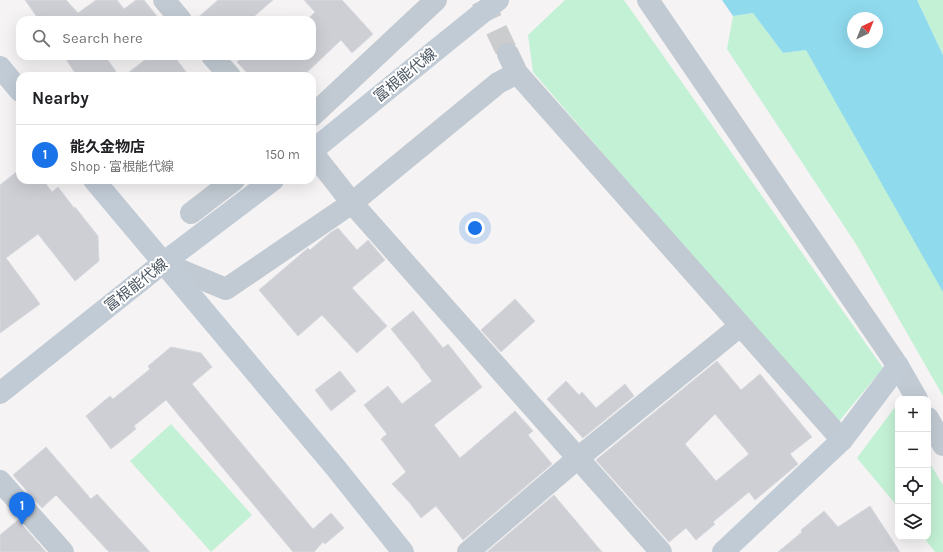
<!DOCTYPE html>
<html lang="en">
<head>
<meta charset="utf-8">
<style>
  body { margin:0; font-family:Karla,"Noto Sans JP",sans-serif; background:#f2f2f2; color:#202124 }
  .controls { position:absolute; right:12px; bottom:12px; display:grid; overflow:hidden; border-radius:8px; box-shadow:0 4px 16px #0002 }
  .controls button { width:36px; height:36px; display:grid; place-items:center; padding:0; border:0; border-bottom:1px solid #e0e0e0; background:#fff; color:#202124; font:20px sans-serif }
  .compass { position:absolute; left:847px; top:12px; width:36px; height:36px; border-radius:50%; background:#fff; box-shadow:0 4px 16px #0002; rotate:43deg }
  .you { position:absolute; left:475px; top:228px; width:14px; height:14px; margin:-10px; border:3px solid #fff; border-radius:50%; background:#1a73e8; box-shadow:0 0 0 6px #1a73e833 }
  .badge { display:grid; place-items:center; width:26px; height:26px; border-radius:50%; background:#1a73e8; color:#fff; font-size:13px; font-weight:700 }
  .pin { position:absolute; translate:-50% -33px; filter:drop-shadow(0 1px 2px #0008) }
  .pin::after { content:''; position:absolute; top:21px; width:14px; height:12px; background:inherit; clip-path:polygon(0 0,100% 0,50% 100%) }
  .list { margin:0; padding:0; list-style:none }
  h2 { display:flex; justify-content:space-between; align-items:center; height:52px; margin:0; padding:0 16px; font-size:17px }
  h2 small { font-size:13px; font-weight:400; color:#757577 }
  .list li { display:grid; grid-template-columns:26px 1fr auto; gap:12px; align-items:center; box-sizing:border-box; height:60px; padding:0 16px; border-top:1px solid #e0e0e0 }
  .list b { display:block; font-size:15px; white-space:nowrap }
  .list p { margin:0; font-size:13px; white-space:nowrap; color:#757577 }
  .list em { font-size:13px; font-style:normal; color:#757577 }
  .icon { flex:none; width:22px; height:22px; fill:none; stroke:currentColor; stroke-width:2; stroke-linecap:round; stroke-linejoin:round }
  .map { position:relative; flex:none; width:943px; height:552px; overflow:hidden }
  .search { position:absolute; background:#fff; box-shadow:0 4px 16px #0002; left:16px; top:16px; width:300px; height:44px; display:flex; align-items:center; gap:10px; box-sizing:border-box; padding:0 14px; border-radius:12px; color:#757577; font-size:15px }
  .panel { position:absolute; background:#fff; box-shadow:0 4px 16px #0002; left:16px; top:72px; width:300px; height:112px; border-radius:12px }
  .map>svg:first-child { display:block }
  .green { fill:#c3f1d5 }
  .water { fill:#90daee; fill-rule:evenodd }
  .building { fill:#cdcfd5; stroke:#d7d9de; fill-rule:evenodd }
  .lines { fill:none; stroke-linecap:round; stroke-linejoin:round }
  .street-tunnel { stroke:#caccce; stroke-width:22; stroke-dasharray:22 11; stroke-linecap:butt }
  .street { stroke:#c1cad2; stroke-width:22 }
  .secondary { stroke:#c1cbd6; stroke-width:22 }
  .secondary-bridge { stroke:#c1cbd6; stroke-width:22 }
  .labels { text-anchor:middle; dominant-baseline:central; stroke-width:4; stroke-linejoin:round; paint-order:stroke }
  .street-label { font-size:15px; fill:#4a5661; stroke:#fff }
</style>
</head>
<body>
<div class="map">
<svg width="943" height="552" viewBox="0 0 943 552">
  <rect width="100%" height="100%" fill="#f5f3f3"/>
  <!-- green -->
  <path class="green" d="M 565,0 L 624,0 L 883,368 L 836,425 L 533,72 L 528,35 Z
    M 917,0 L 943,0 L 943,55 Z
    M 753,13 L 783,53 L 806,50 L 943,288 L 943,396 L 856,244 L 727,49 L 733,16 Z
    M 895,407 L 898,412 L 898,507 L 857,458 Z
    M 171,424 L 252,515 L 211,552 L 130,461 Z
    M 928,460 L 943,485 L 943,552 L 935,552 L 923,537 L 928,537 Z"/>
  <!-- water -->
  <path class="water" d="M 722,0 L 917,0 L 943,55 L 943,292 L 806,50 L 783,53 L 753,13 L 733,16 ZM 853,18 L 877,18 L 877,42 L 853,42 Z"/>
  <!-- building -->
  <path class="building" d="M 25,0 L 66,0 L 78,13 L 96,0 L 117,0 L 124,9 L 136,0 L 144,0 L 160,20 L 39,20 Z
    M 218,0 L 273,0 L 250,20 L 195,20 Z
    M 304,0 L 342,0 L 373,34 L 352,53 L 341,40 L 303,76 L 250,76 L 237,62 L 243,56 L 312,56 L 312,20 L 307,20 L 315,12 Z
    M 64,56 L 105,56 L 119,76 L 77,76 Z
    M 150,56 L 174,56 L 189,76 L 124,76 Z
    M 20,169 L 20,180 L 43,180 L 52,192 L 58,187 L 74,208 L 75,207 L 98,236 L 99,261 L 75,281 L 38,234 L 6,258 L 40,304 L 0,333 L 0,185 Z
    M 338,228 L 357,250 L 368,240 L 385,260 L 352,288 L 387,326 L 357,353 L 322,315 L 298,336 L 259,290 L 308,248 L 310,250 L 330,233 Z
    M 515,299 L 535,321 L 501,352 L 481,330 Z
    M 413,311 L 443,348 L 448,344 L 482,387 L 434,425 L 460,458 L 515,411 L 533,431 L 528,435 L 552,464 L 463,540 L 436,506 L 421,518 L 409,502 L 392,484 L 406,472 L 381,439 L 387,434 L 364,405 L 388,386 L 402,404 L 432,381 L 420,366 L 421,366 L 391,329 Z
    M 171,347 L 201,353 L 212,367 L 192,384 L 313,529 L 331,513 L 344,528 L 325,544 L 323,542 L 314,552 L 293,552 L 166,400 L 134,426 L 136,429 L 111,449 L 86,416 L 110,396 L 113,399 L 150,369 L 148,366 Z
    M 717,361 L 741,390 L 760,374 L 812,437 L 790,454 L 798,464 L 755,500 L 749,492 L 713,522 L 715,524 L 696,540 L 686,528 L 669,542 L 596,460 ZM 715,414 L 749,454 L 716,481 L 685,444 Z
    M 340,371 L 356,391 L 331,411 L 315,390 Z
    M 566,381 L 579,395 L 582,392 L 596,408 L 625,384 L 634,396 L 583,438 L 547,399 Z
    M 46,447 L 91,499 L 97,494 L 150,552 L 109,552 L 56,495 L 42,508 L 13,475 Z
    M 554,495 L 602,552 L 487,552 Z
    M 870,506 L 900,552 L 778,552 L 802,532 L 801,530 L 824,511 L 838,527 Z
    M 18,520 L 46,552 L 0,552 L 0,535 Z"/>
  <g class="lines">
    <!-- street-tunnel -->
    <path class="street-tunnel" d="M 482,0 L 508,54"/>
    <!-- street -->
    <path class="street" d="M 164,0 L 181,20
      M 648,0 L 898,366 L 917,399
      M 508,54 L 517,73 L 842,440
      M 212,56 L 230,76
      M 312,116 L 436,0
      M 312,152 L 352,203 L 661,552
      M 191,213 L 234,180
      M 163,263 L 226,289 L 352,203 L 498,83 L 517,73
      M 928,418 L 943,445
      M 0,481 L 63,552
      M 468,552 L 578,458 L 740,326"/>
    <!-- secondary -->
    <path class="secondary" d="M 0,67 L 20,91
      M 312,151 L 436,50
      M 94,180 L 335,467 L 403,552
      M 0,393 L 163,263 L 273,180
      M 723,552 L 842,440 L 898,366"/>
    <!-- secondary-bridge -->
    <path class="secondary-bridge" d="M 436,50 L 498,0"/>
  </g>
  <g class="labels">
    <!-- street labels -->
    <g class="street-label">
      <text transform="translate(405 75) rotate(-39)">富根能代線</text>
      <text transform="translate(136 285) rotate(-38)">富根能代線</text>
    </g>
  </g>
</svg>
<div class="controls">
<button>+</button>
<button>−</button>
<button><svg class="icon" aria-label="locate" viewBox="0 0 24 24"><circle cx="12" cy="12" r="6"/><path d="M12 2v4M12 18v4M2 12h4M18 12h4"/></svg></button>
<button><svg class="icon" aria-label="layers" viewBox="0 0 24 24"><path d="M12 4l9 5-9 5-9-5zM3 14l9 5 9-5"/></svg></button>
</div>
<svg class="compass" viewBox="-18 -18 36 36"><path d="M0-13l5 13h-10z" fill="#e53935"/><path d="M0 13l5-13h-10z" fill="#757577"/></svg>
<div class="you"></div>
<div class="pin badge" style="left:22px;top:525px">1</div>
<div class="search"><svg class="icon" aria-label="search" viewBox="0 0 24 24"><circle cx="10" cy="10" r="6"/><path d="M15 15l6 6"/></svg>Search here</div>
<section class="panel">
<h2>Nearby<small></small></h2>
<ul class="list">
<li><span class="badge">1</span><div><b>能久金物店</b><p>Shop · 富根能代線</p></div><em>150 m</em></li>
</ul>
</section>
</div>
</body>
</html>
